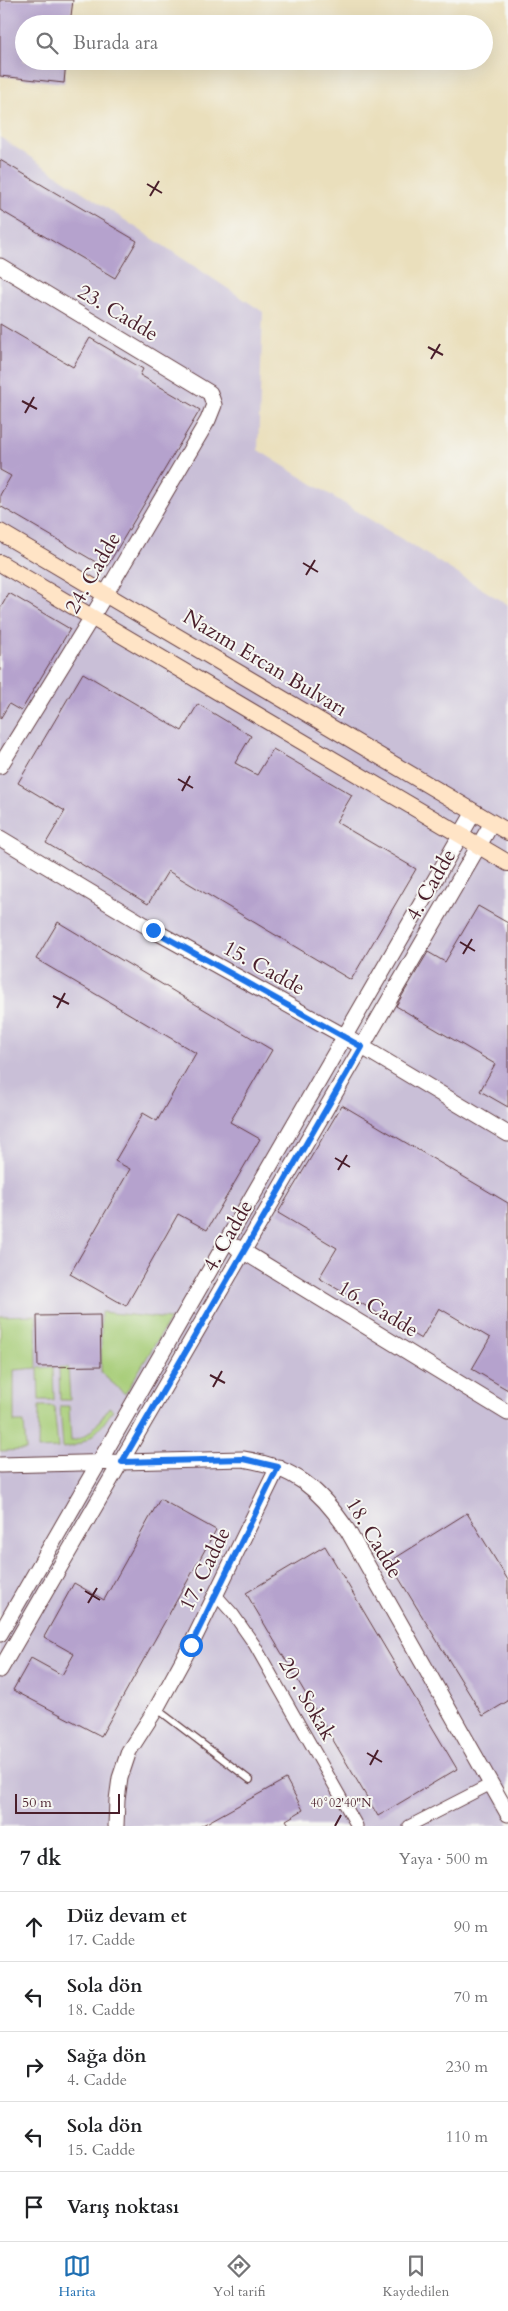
<!DOCTYPE html>
<html lang="tr">
<head>
<meta charset="utf-8">
<style>
  body { margin:0; font-family:Cardo,serif; background:#f2f2f2; color:#202124 }
  .scale { position:absolute; left:15px; bottom:12px; width:105px; box-sizing:border-box; padding-left:5px; border:2px solid #4a1f2b; border-top:0; font-size:14px; line-height:18px; white-space:nowrap; color:#4a1f2b; -webkit-text-stroke:4px #f6f6f2; paint-order:stroke }
  .stop { position:absolute; width:15px; height:15px; margin:-11px; border:4px solid #1a73e8; border-radius:50%; background:#fff }
  .stop.end { background:#1a73e8; border-color:#fff; box-shadow:0 1px 5px #0008 }
  .list { margin:0; padding:0; list-style:none }
  h2 { display:flex; justify-content:space-between; align-items:center; height:65px; margin:0; padding:0 20px; font-size:21px }
  h2 small { font-size:16px; font-weight:400; color:#757577 }
  .list li { display:grid; grid-template-columns:32px 1fr auto; gap:15px; align-items:center; box-sizing:border-box; height:70px; padding:0 20px; border-top:1px solid #e0e0e0 }
  .list b { display:block; font-size:19px; white-space:nowrap }
  .list p { margin:0; font-size:16px; white-space:nowrap; color:#757577 }
  .list em { font-size:16px; font-style:normal; color:#757577 }
  .icon { flex:none; width:28px; height:28px; fill:none; stroke:currentColor; stroke-width:2; stroke-linecap:round; stroke-linejoin:round }
  .map { position:relative; flex:none; width:508px; height:1826px; overflow:hidden }
  .search { position:absolute; background:#fff; box-shadow:0 5px 20px #0002; left:15px; right:15px; top:15px; height:55px; display:flex; align-items:center; gap:12px; box-sizing:border-box; padding:0 18px; border-radius:28px; color:#757577; font-size:19px }
  .sheet { height:415px; background:#fff }
  nav { display:flex; justify-content:space-around; align-items:center; box-sizing:border-box; height:70px; border-top:1px solid #e0e0e0; background:#fff; font-size:14px; color:#757577 }
  nav a { display:grid; justify-items:center; gap:2px }
  nav .on { color:#1f6fb2 }
  .map>svg:first-child { display:block }
  .industrial { fill:#c9bfd7 }
  .green { fill:#a6cc76; stroke:#787650 }
  .building { fill:#b5a2cd }
  .lines { fill:none; stroke-linecap:round; stroke-linejoin:round }
  .service-casing { stroke:#623c41; stroke-width:8 }
  .minor-casing { stroke:#623c41; stroke-width:13 }
  .tertiary-casing { stroke:#623c41; stroke-width:17 }
  .secondary-casing { stroke:#623c41; stroke-width:18 }
  .service { stroke:#fff; stroke-width:5.5 }
  .minor { stroke:#fff; stroke-width:11 }
  .tertiary { stroke:#fff; stroke-width:15 }
  .secondary { stroke:#ffe4c6; stroke-width:16 }
  .route { stroke:#1a73e8; stroke-width:6 }
  .ticks { fill:none; stroke:#4a1f2b; stroke-width:2 }
  .labels { text-anchor:middle; dominant-baseline:central; stroke-width:4; stroke-linejoin:round; paint-order:stroke }
  .street-label { font-size:21px; fill:#4a1f2b; stroke:#f6f6f2 }
  .ticks-label { font-size:12px; text-anchor:middle; fill:#4a1f2b; stroke:#f6f6f2; stroke-width:4; stroke-linejoin:round; paint-order:stroke }
</style>
</head>
<body>
<div class="map">
<svg width="508" height="1826" viewBox="0 0 508 1826">
  <rect width="100%" height="100%" fill="#f6f6f2"/>
  <filter id="ink" filterUnits="userSpaceOnUse"><feTurbulence type="fractalNoise" baseFrequency=".02" numOctaves="2"/><feDisplacementMap in="SourceGraphic" scale="10" xChannelSelector="R" yChannelSelector="G"/><feConvolveMatrix kernelMatrix="1 2 1 2 8 2 1 2 1" color-interpolation-filters="sRGB"/></filter>
  <filter id="wash" filterUnits="userSpaceOnUse"><feTurbulence type="fractalNoise" baseFrequency=".0096" numOctaves="4" result="noise"/><feDisplacementMap in="SourceGraphic" scale="20" xChannelSelector="R" yChannelSelector="G"/><feGaussianBlur stdDeviation="1.12" result="paint"/><feColorMatrix in="noise" values="0 0 0 0 0 0 0 0 0 0 0 0 0 0 0 0 0 1.4 0 .05"/><feComposite in="paint" operator="in"/></filter>
  <g filter="url(#wash)">
    <rect width="100%" height="100%" fill="#eadfbc"/>
    <!-- industrial -->
    <path class="industrial" d="M 0,137 L 263,312 L 258,450 L 508,605 L 508,1826 L 0,1826 Z"/>
    <!-- green -->
    <path class="green" d="M 101,1312 L 170,1319 L 125,1394 L 101,1373 Z
      M 36,1315 L 37,1368 L 14,1370 L 14,1422 L 24,1422 L 26,1450 L 0,1451 L 0,1316 Z
      M 53,1367 L 54,1400 L 39,1400 L 38,1368 Z
      M 59,1367 L 68,1367 L 70,1400 L 60,1400 Z
      M 39,1406 L 54,1406 L 58,1448 L 38,1449 Z
      M 60,1406 L 69,1406 L 71,1441 C 90,1438 99,1422 109,1407 L 113,1410 C 100,1430 88,1445 63,1448 Z"/>
    <g id="blocks">
      <!-- building -->
      <path class="building" d="M 0,0 L 73,0 L 70,24 L 24,24 L 24,61 L 66,61 L 64,83 L 0,76 Z
        M 0,160 L 137,241 L 115,278 L 0,210 Z
        M 0,324 L 73,367 L 90,338 L 143,369 L 140,375 L 200,410 L 106,568 L 0,506 L 0,495 L 11,476 L 0,470 Z
        M 9,593 L 70,629 L 21,711 L 9,704 L 0,719 L 0,609 Z
        M 83,673 L 182,731 L 198,704 L 251,736 L 235,763 L 257,775 L 273,749 L 352,795 L 336,822 L 416,869 L 351,980 L 168,871 L 148,904 L 46,843 L 65,811 L 18,783 Z
        M 478,906 L 508,923 L 508,1107 L 480,1091 L 495,1064 L 396,1006 L 428,952 L 445,962 Z
        M 58,922 L 272,1050 L 230,1122 L 260,1139 L 207,1230 L 178,1214 L 126,1306 L 70,1274 L 130,1169 L 115,1161 L 143,1113 L 157,1121 L 196,1053 L 36,959 Z
        M 342,1105 L 508,1203 L 508,1390 L 472,1369 L 490,1338 L 439,1308 L 421,1339 L 319,1278 L 337,1248 L 278,1213 Z
        M 100,1315 L 101,1366 L 38,1367 L 37,1316 Z
        M 160,1499 L 216,1530 L 101,1736 L 13,1690 L 31,1658 L 62,1675 L 74,1654 L 44,1637 L 74,1583 L 104,1600 Z
        M 467,1513 L 508,1580 L 508,1701 L 483,1716 L 389,1562 Z
        M 325,1546 L 457,1769 L 378,1816 L 246,1593 Z
        M 286,1779 L 303,1810 L 286,1820 L 290,1826 L 201,1826 Z"/>
    </g>
  </g>
  <g filter="url(#ink)">
    <use href="#blocks" fill-opacity="0" stroke="#623c41" stroke-width="1"/>
    <g class="lines">
      <defs>
        <path id="service" d="M 157,1709 L 250,1780"/>
        <path id="minor" d="M 216,1595 L 233,1614 L 254,1644 L 357,1826
          M 409,1826 L 491,1784"/>
        <path id="tertiary" d="M 0,266 L 210,393 L 214,405 L 208,420 L 92,617 L 0,766
          M 0,838 L 153,930 L 344,1036 L 508,1134
          M 236,1247 L 508,1413
          M 0,1465 L 243,1459 C 294,1467 320,1489 348,1531 L 508,1814
          M 0,1634 L 474,812
          M 0,1670 L 492,823
          M 116,1826 L 117,1800 L 120,1778 L 129,1751 L 156,1709 L 191,1645 L 278,1467"/>
        <path id="secondary" d="M 0,532 L 508,832
          M 0,563 L 508,863"/>
      </defs>
      <!-- service casing -->
      <use href="#service" class="service-casing"/>
      <!-- minor casing -->
      <use href="#minor" class="minor-casing"/>
      <!-- tertiary casing -->
      <use href="#tertiary" class="tertiary-casing"/>
      <!-- secondary casing -->
      <use href="#secondary" class="secondary-casing"/>
      <!-- service -->
      <use href="#service" class="service"/>
      <!-- minor -->
      <use href="#minor" class="minor"/>
      <!-- tertiary -->
      <use href="#tertiary" class="tertiary"/>
      <!-- secondary -->
      <use href="#secondary" class="secondary"/>
    </g>
  </g>
  <g class="lines" filter="url(#ink)">
    <!-- route -->
    <path class="route" d="M 153,930 L 362,1047 L 122,1462 L 244,1459 L 278,1467 L 191,1645"/>
  </g>
  <!-- ticks -->
  <path class="ticks" d="M 147,184 L 162,193M 150,196 L 159,181M 428,347 L 443,355M 431,359 L 440,344M 22,401 L 37,409M 25,413 L 34,397M 303,563 L 318,572M 306,575 L 315,560M 178,779 L 193,788M 182,791 L 190,776M 460,942 L 475,951M 463,954 L 472,939M 53,996 L 69,1004M 57,1008 L 65,993M 335,1158 L 350,1167M 338,1170 L 347,1155M 210,1375 L 225,1383M 213,1387 L 222,1371M 85,1591 L 100,1600M 88,1603 L 97,1588M 367,1753 L 382,1762M 370,1765 L 378,1750M 335,1826 L 341,1815"/>
  <g class="labels">
    <!-- street labels -->
    <g class="street-label">
      <text transform="translate(118 313) rotate(31)">23. Cadde</text>
      <text transform="translate(93 573) rotate(-60)">24. Cadde</text>
      <text transform="translate(265 663) rotate(31)">Nazım Ercan Bulvarı</text>
      <text transform="translate(431 885) rotate(-60)">4. Cadde</text>
      <text transform="translate(264 968) rotate(29)">15. Cadde</text>
      <text transform="translate(228 1236) rotate(-60)">4. Cadde</text>
      <text transform="translate(378 1309) rotate(31)">16. Cadde</text>
      <text transform="translate(374 1538) rotate(59)">18. Cadde</text>
      <text transform="translate(205 1569) rotate(-64)">17. Cadde</text>
      <text transform="translate(307 1699) rotate(60)">20 . Sokak</text>
    </g>
  </g>
  <g class="ticks-label">
    <text x="341" y="1807">40°02'40"N</text>
  </g>
</svg>
<div class="scale">50 m</div>
<div class="stop" style="left:191px;top:1645px"></div>
<div class="stop end" style="left:153px;top:930px"></div>
<div class="search"><svg class="icon" aria-label="search" viewBox="0 0 24 24"><circle cx="10" cy="10" r="6"/><path d="M15 15l6 6"/></svg>Burada ara</div>
</div>
<section class="sheet">
<h2>7 dk<small>Yaya · 500 m</small></h2>
<ul class="list">
<li><svg class="icon" aria-label="ahead" viewBox="0 0 24 24"><path d="M12 20V5M6 11l6-6 6 6"/></svg><div><b>Düz devam et</b><p>17. Cadde</p></div><em>90 m</em></li>
<li><svg class="icon" aria-label="left" viewBox="0 0 24 24"><path d="M17 20v-9H6M10 6l-5 5 5 5"/></svg><div><b>Sola dön</b><p>18. Cadde</p></div><em>70 m</em></li>
<li><svg class="icon" aria-label="right" viewBox="0 0 24 24"><path d="M7 20v-9h11M14 6l5 5-5 5"/></svg><div><b>Sağa dön</b><p>4. Cadde</p></div><em>230 m</em></li>
<li><svg class="icon" aria-label="left" viewBox="0 0 24 24"><path d="M17 20v-9H6M10 6l-5 5 5 5"/></svg><div><b>Sola dön</b><p>15. Cadde</p></div><em>110 m</em></li>
<li><svg class="icon" aria-label="arrive" viewBox="0 0 24 24"><path d="M6 21V4h12l-3 4 3 4H6"/></svg><div><b>Varış noktası</b></div></li>
</ul>
</section>
<nav>
<a class="on"><svg class="icon" aria-label="map" viewBox="0 0 24 24"><path d="M3 6l6-2 6 2 6-2v14l-6 2-6-2-6 2zM9 4v14M15 6v14"/></svg>Harita</a>
<a><svg class="icon" aria-label="directions" viewBox="0 0 24 24"><path d="M12 3l9 9-9 9-9-9zM9 14v-3h6M13 9l2 2-2 2"/></svg>Yol tarifi</a>
<a><svg class="icon" aria-label="saved" viewBox="0 0 24 24"><path d="M7 4h10v16l-5-4-5 4z"/></svg>Kaydedilen</a>
</nav>
</body>
</html>
